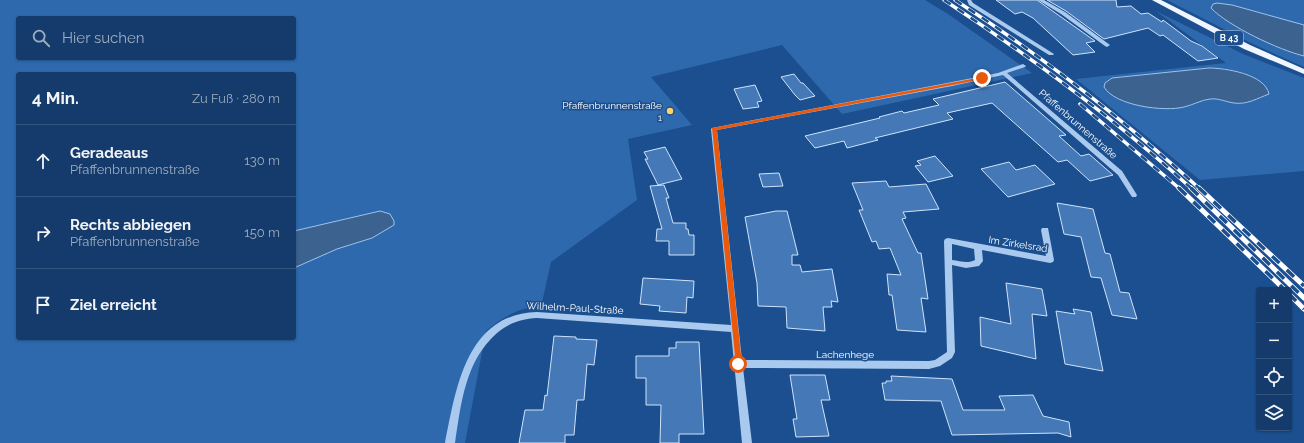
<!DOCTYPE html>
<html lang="de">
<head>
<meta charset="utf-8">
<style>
  body { margin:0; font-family:Raleway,sans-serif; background:#1d4271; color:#f1f3f6 }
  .controls { position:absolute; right:12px; bottom:12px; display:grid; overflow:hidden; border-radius:4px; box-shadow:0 1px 3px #0004 }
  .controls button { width:36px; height:36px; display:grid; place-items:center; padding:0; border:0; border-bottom:1px solid #33557e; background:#143b6b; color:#f1f3f6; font:20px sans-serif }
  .stop { position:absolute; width:12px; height:12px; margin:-9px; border:3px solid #ea580c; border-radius:50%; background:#fff }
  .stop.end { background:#ea580c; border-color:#fff; box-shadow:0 1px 4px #0008 }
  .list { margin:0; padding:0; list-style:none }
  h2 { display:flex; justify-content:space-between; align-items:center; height:52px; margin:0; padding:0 16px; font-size:17px }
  h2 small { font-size:13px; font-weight:400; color:#9dadc1 }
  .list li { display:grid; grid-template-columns:26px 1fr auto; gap:12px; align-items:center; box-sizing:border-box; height:72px; padding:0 16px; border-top:1px solid #33557e }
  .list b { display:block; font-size:15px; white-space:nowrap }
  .list p { margin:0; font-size:13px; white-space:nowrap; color:#9dadc1 }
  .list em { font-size:13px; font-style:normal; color:#9dadc1 }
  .icon { flex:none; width:22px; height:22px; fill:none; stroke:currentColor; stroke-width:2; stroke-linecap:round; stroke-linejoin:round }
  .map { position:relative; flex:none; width:1304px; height:443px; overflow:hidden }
  .search { position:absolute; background:#143b6b; box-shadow:0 1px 3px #0004; left:16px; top:16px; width:280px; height:44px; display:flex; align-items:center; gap:10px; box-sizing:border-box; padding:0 14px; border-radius:4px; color:#9dadc1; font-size:15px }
  .panel { position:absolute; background:#143b6b; box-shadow:0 1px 3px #0004; left:16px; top:72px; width:280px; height:268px; border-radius:4px }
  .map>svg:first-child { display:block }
  .green { fill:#2e69ad; fill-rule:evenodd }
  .water { fill:#3c6290; stroke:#9cc4f0 }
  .building { fill:#4478b7; stroke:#cfe3fa }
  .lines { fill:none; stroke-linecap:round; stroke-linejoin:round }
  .minor { fill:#a9c9ee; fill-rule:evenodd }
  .major { fill:#f0f6ff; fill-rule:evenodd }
  .rail-far1-casing { stroke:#fff; stroke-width:3.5 }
  .rail-casing { stroke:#fff; stroke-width:5 }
  .rail-far1 { stroke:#1b4f8f; stroke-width:2.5; stroke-dasharray:8; stroke-linecap:butt }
  .rail { stroke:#1b4f8f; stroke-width:3.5; stroke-dasharray:10; stroke-linecap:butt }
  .route { fill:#ea580c }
  .poi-dot { fill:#ffd166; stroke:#1b4f8f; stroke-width:1.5 }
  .labels { text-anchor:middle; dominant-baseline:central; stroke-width:3; stroke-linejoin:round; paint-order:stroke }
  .shield { fill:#1b4f8f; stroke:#bbcadd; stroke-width:1 }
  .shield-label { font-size:9px; font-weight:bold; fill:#fff }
  .poi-label { font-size:10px; fill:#fff; stroke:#1b4f8f; text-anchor:end }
  .street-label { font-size:10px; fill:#fff; stroke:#1b4f8f }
</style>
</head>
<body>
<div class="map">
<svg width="1304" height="443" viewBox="0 0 1304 443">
  <rect width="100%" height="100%" fill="#1b4f8f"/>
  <!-- green -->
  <path class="green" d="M 0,0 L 925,0 L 948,14 L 1032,73 L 842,114 L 782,45 L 651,77 L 692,125 L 628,139 L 637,200 L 551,262 L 541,307 C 518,307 504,317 486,331 L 465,443 L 0,443 ZM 18,18 L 294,18 L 294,58 L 18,58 ZM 18,74 L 294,74 L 294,231 L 380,211 L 394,221 L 394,225 L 372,238 L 337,249 L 294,268 L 294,338 L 18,338 Z
    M 1167,0 L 1304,0 L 1304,25 L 1232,5 L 1214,11 C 1232,27 1281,51 1304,56 L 1304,67 L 1253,44 Z
    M 1156,11 L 1243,54 L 1304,78 L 1304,171 L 1200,180 L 1076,79 L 1226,63 ZM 1209,68 C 1230,68 1256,73 1269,91 C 1255,94 1239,100 1224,100 C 1219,100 1214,98 1209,99 C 1200,100 1192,106 1183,107 C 1158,110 1127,106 1107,91 L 1118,77 Z"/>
  <!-- water -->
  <path class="water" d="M 1217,3 L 1232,5 L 1304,25 L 1304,56 C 1279,50 1228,26 1211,8 L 1213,4 Z
    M 1209,68 C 1225,68 1265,74 1269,94 C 1258,98 1247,105 1234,103 C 1226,102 1219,98 1210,99 C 1201,100 1193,105 1184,107 C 1165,112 1115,106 1104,87 L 1105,83 L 1112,78 Z
    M 380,211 L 390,214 L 394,221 L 394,225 L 372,238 L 337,249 L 294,268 L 294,231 Z"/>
  <!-- building -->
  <path class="building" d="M 996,0 L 1037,0 L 1095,41 L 1086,43 L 1095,52 L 1073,55 L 1033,18 L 1022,12 L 1015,14 Z
    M 1047,0 L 1116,0 L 1117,7 L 1131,6 L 1141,14 L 1148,13 L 1162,22 L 1163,20 L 1191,41 L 1202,46 L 1218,58 L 1198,61 L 1163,35 L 1160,36 L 1148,28 L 1104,39 L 1066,11 Z
    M 794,74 L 801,83 L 803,83 L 815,96 L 800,100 L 795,95 L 781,77 Z
    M 1005,82 L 1066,135 L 1059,136 L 1081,156 L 1089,154 L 1113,175 L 1090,181 L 1067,160 L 1058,162 L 992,103 L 947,113 L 953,119 L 875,138 L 878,140 L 847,148 L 844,141 L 815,148 L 805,136 L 880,118 L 879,117 L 902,111 L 904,113 L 939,105 L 933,99 Z
    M 755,85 L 762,101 L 757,102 L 759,107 L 743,109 L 734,89 Z
    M 665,147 L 682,179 L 658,185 L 645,159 L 648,159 L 644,152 Z
    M 935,156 L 953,176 L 928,182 L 915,166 L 921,165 L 917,161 Z
    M 1009,162 L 1016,170 L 1035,165 L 1055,184 L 1008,197 L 981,169 Z
    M 779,173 L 783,186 L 763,187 L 759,174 Z
    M 886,181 L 889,187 L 926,184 L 939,209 L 903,212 L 906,218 L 902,219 L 918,253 L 921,253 L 928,299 L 921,298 L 926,332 L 897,330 L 892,295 L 889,295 L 887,274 L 901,275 L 890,248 L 879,249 L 876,241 L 872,242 L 859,210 L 863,210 L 852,183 Z
    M 664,185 L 669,198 L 666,198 L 673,223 L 686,223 L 686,229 L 688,229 L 689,235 L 694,235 L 694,255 L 669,255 L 669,241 L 656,241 L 657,229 L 662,229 L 650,186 Z
    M 1057,203 L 1093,209 L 1105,253 L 1110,254 L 1120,292 L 1129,293 L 1137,319 L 1112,315 L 1101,278 L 1091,277 L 1081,237 L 1064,234 Z
    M 776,211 L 787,211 L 798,255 L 792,255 L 792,265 L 800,265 L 802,272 L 832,269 L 838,302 L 831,301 L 832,307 L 823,307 L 825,331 L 787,328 L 786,307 L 758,306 L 757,283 L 745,217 Z
    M 643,278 L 694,281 L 693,298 L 687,297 L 686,313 L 659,311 L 660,306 L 640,304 Z
    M 1006,283 L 1042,289 L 1047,316 L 1032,314 L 1036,359 L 981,346 L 980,317 L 1011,324 Z
    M 1073,309 L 1091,312 L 1103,371 L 1065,364 L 1056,311 L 1075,314 Z
    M 554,336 L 576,337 L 576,339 L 597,340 L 594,365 L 587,364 L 584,400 L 577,400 L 574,435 L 565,435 L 565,443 L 519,443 L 525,410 L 543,410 L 545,395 L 547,396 Z
    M 676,342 L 699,342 L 704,434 L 679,434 L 679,443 L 660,443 L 661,405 L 646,405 L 646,378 L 636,378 L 636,356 L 669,356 L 669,348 L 676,348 Z
    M 790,375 L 825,375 L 830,400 L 821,400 L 829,436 L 796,437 L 793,419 L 797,419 Z
    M 891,376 L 952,379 L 963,410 L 1005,410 L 999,396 L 1033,395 L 1043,416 L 1069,422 L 1071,437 L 1058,433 L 952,435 L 941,401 L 885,400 L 882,383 L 886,383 L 886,381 L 892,381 Z"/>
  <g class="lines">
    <!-- minor -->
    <path class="minor" d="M 967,0 L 971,0 L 973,3 L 1054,54 L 1053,55 L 1049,55 L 969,5 Z
      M 1038,0 L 1044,0 L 1065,12 L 1110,45 L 1107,47 L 1105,46 L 1061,14 Z
      M 1023,64 L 1026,66 L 1025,67 L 1007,73 L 1122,171 L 1137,195 L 1136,197 L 1132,197 L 1118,175 L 1003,75 L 952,86 L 717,130 L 742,360 L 929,361 L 935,360 L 947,352 L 944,241 L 945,239 L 948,238 L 1046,256 L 1041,230 L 1042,228 L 1048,228 L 1054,260 L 1053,262 L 1050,263 L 982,250 L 983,261 L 979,266 L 966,268 L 952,265 L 955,352 L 952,358 L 940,366 L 929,369 L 743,368 L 752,443 L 742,443 L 731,332 L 537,318 C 521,319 509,323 497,333 C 465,361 461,404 455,443 L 445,443 C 456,389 466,314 537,312 L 731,325 L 711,129 L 712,128 L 952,82 L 998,73 ZM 952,244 L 974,249 L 975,260 C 968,264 960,261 952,260 Z"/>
    <!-- major -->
    <path class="major" d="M 1152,0 L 1161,0 L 1250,45 L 1304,69 L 1304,74 L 1244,49 Z"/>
    <defs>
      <path id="rail-far1" d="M 944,0 C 1031,57 1115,119 1192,189
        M 955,0 C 1042,56 1123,119 1200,189
        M 1080,104 L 1180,189"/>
      <path id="rail" d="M 1179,188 L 1285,290
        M 1191,188 L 1304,298
        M 1199,188 L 1304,286
        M 1289,294 L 1304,309"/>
    </defs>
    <!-- rail-far1 casing -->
    <use href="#rail-far1" class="rail-far1-casing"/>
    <!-- rail casing -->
    <use href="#rail" class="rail-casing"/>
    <!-- rail-far1 -->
    <use href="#rail-far1" class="rail-far1"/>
    <!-- rail -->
    <use href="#rail" class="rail"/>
  </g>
  <!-- route -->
  <path class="route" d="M 982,77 L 985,78 L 984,79 L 717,130 L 742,364 L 738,367 L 736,366 L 712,128 Z"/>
  <!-- markers -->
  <circle class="poi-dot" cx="670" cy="111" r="4"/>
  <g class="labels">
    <!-- shield labels -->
    <rect class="shield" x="1215" y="31" width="28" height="14" rx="3"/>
    <g class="shield-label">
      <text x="1229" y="38">B 43</text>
    </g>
    <!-- poi labels -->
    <g class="poi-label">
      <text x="662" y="105">Pfaffenbrunnenstraße<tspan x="662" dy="12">1</tspan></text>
    </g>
    <!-- street labels -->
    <g class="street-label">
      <text transform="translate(1078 124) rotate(41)">Pfaffenbrunnenstraße</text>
      <text transform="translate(1018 244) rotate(9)">Im Zirkelsrad</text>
      <text transform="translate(575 308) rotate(3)">Wilhelm-Paul-Straße</text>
      <text x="845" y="354">Lachenhege</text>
    </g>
  </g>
</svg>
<div class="controls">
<button>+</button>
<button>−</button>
<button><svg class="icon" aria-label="locate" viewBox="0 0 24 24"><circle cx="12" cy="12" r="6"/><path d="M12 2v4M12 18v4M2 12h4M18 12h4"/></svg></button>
<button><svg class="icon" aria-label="layers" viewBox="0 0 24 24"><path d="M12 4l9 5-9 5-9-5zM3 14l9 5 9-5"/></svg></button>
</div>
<div class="stop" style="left:738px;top:364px"></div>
<div class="stop end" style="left:982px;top:78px"></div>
<div class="search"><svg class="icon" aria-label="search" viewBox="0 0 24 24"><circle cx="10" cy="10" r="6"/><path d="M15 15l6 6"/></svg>Hier suchen</div>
<section class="panel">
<h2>4 Min.<small>Zu Fuß · 280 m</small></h2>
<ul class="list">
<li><svg class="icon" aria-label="ahead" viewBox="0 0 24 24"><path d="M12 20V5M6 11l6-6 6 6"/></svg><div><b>Geradeaus</b><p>Pfaffenbrunnenstraße</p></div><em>130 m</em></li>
<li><svg class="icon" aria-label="right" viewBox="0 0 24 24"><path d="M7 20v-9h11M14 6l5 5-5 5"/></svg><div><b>Rechts abbiegen</b><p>Pfaffenbrunnenstraße</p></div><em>150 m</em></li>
<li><svg class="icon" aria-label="arrive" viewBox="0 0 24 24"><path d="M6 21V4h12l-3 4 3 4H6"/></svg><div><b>Ziel erreicht</b></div></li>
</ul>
</section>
</div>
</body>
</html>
